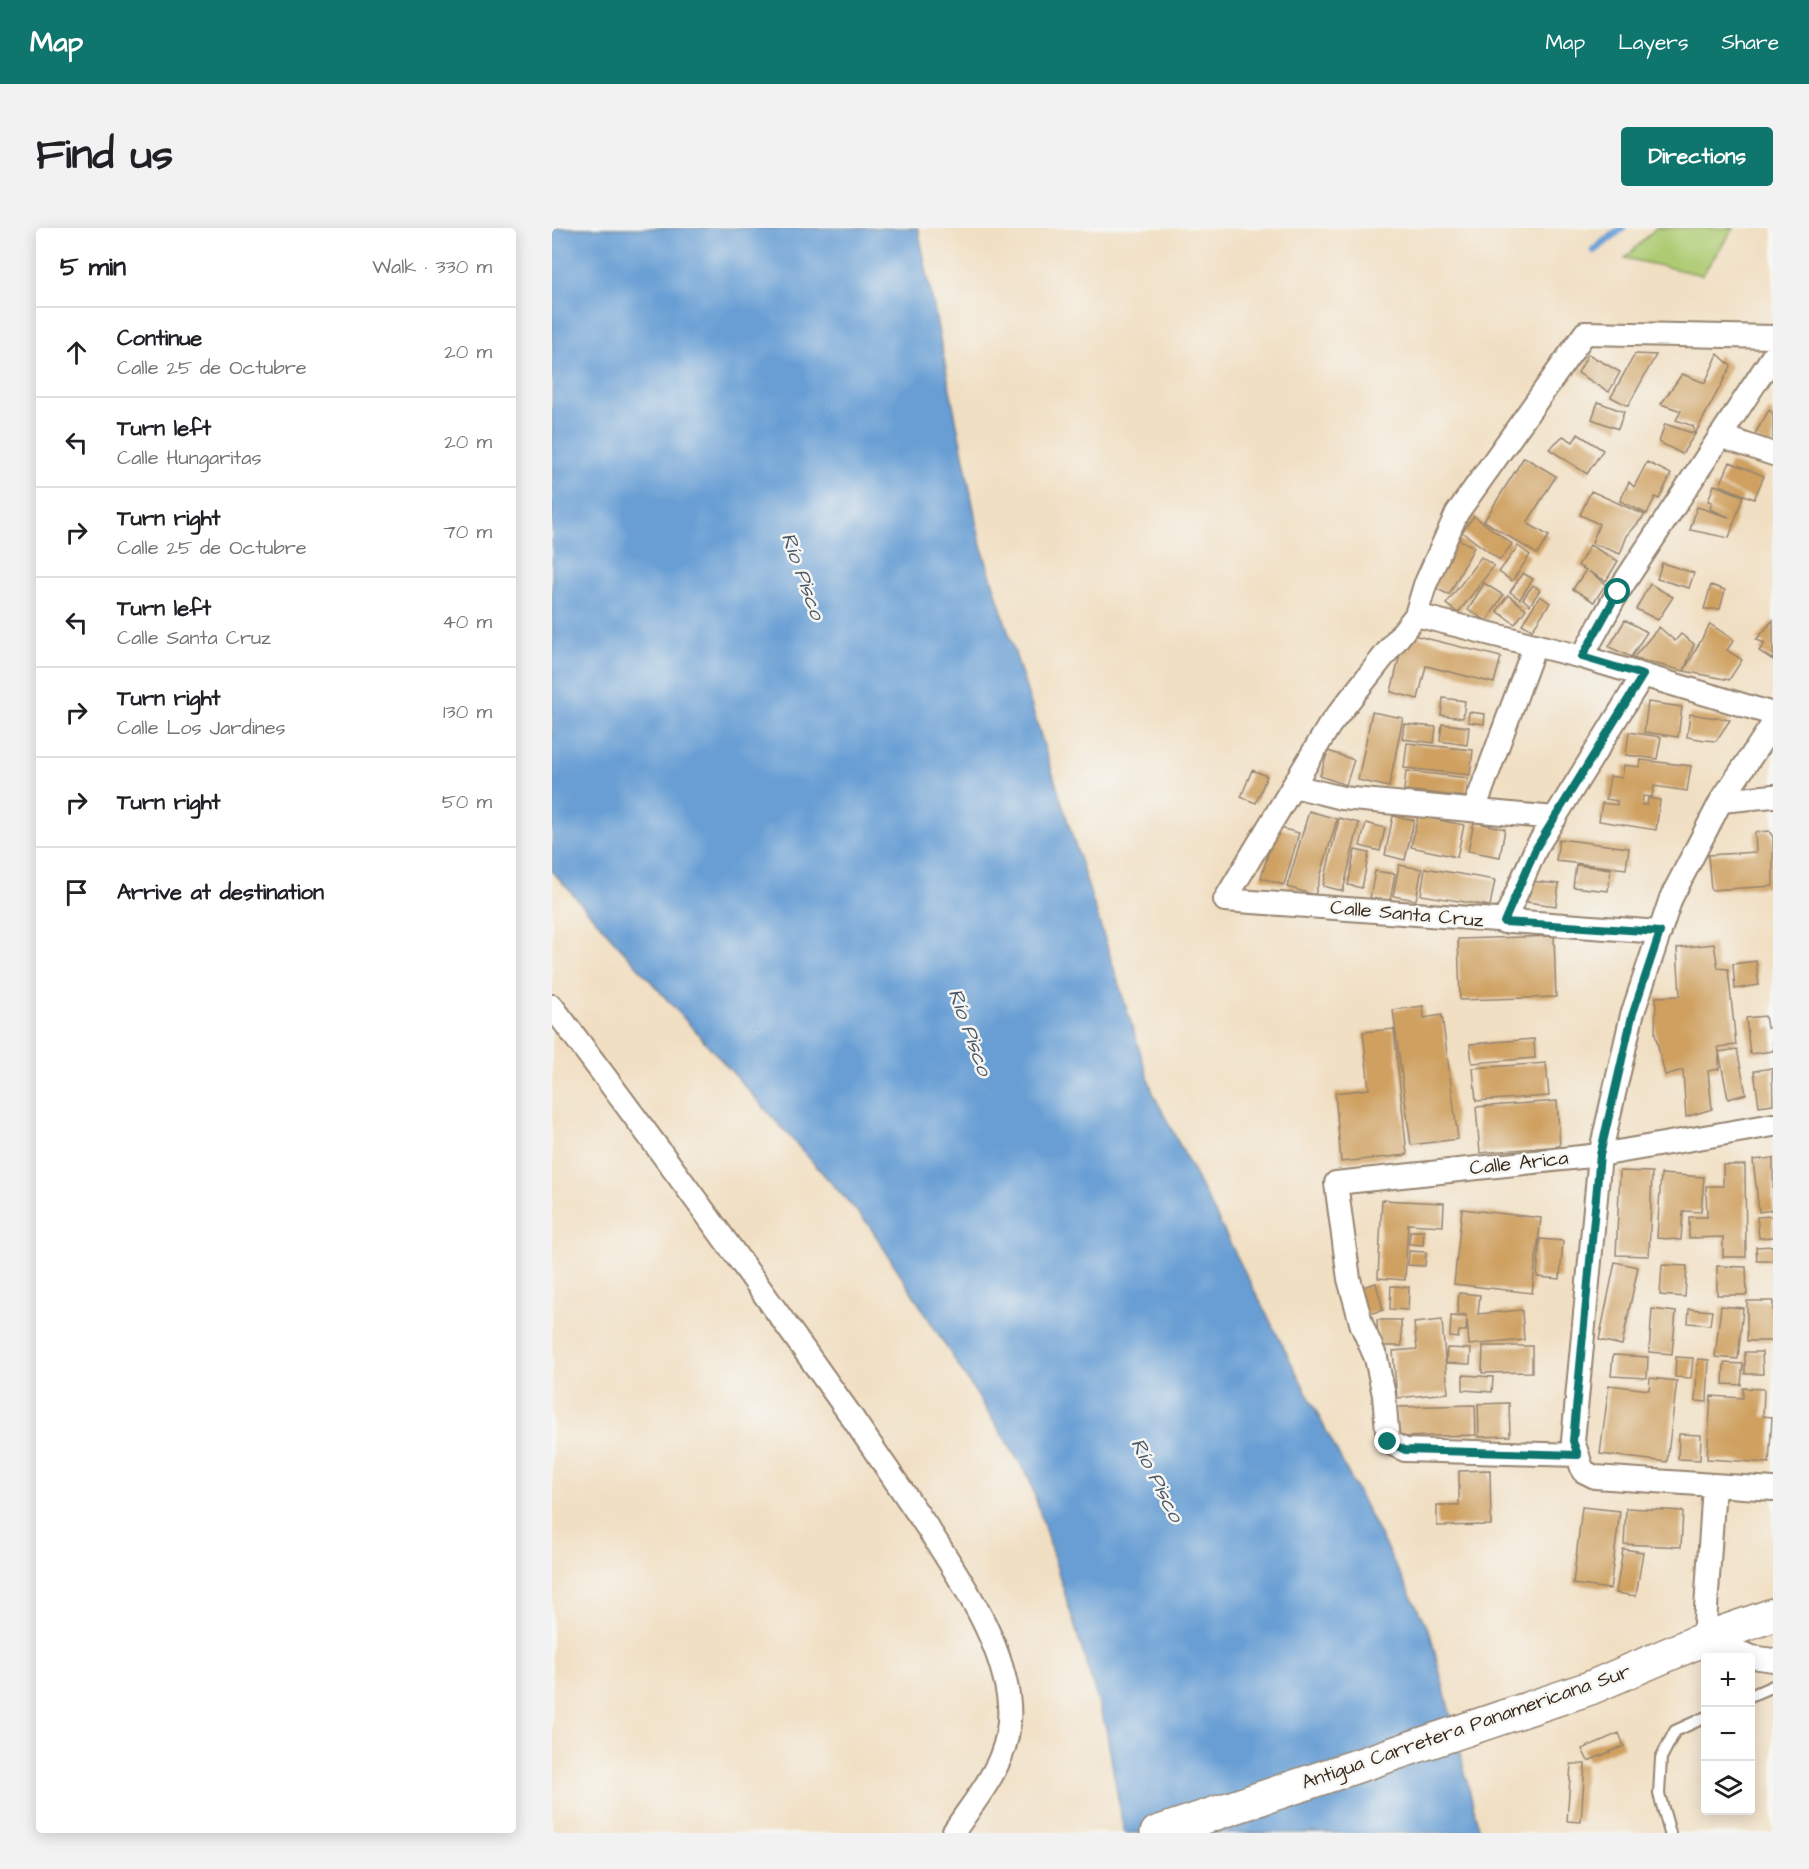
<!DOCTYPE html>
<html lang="en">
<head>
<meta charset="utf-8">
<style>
  body { margin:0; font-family:"Architects Daughter",sans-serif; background:#f2f2f2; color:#202124 }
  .controls { position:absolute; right:18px; bottom:18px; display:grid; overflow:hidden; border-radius:6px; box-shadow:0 3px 15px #0003 }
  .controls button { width:54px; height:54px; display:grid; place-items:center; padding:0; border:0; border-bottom:2px solid #e0e0e0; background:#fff; color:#202124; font:30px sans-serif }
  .stop { position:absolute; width:18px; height:18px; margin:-14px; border:4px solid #0f766e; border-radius:50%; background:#fff }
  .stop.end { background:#0f766e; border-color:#fff; box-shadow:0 2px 6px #0008 }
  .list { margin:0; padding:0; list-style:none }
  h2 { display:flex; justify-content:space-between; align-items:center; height:78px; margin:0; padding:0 24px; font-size:26px }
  h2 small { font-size:20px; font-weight:400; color:#757577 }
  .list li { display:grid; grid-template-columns:39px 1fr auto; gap:18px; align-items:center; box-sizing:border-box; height:90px; padding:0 24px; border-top:2px solid #e0e0e0 }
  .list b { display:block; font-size:22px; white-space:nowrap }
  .list p { margin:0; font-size:20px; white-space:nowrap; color:#757577 }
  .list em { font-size:20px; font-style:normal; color:#757577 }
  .icon { flex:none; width:33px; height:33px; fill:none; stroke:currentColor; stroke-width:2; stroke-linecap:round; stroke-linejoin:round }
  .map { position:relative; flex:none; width:1221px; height:1605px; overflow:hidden; border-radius:6px }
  header { display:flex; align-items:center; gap:36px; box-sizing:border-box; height:84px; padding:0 30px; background:#0f766e; color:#fff }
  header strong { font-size:28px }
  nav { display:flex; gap:33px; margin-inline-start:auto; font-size:21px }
  .intro { display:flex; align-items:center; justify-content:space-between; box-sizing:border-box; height:144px; padding:0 36px }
  h1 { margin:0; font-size:42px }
  .button { padding:15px 27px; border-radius:6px; background:#0f766e; color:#fff; font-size:21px; font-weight:700 }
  main { display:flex; gap:36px; padding:0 36px }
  aside { flex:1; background:#fff; border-radius:6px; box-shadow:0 3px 15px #0003 }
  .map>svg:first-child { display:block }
  .green { fill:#adcb72; stroke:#747a48; stroke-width:1.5 }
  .water { fill:#679ed4; stroke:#516479; stroke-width:1.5 }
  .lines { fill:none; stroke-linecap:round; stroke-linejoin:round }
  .stream { stroke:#679ed4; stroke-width:8 }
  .building { fill:#cfa060 }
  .lane-casing { stroke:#968470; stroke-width:14 }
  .street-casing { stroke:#968470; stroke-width:26 }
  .highway-casing { stroke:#968470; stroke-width:36 }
  .lane { stroke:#fff; stroke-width:10 }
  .street { stroke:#fff; stroke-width:22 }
  .highway { stroke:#fff; stroke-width:33 }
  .route { stroke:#0f766e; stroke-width:8 }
  .labels { text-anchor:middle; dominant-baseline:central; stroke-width:5; stroke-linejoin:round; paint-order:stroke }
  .street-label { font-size:20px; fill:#3b2a1e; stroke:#f6f6f2 }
  .water-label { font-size:21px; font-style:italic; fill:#4d5867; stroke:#f6f6f2 }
</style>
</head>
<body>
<header>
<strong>Map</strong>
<nav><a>Map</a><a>Layers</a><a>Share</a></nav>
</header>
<div class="intro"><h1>Find us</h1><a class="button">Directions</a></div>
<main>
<aside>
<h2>5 min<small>Walk · 330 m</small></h2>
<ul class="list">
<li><svg class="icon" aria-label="ahead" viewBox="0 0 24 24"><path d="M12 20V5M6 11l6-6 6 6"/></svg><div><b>Continue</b><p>Calle 25 de Octubre</p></div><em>20 m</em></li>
<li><svg class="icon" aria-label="left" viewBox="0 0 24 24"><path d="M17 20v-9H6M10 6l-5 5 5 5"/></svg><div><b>Turn left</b><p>Calle Hungaritas</p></div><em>20 m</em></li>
<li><svg class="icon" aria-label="right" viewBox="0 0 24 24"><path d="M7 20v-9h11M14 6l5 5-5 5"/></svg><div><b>Turn right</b><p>Calle 25 de Octubre</p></div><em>70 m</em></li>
<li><svg class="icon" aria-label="left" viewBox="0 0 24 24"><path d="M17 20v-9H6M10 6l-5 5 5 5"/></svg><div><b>Turn left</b><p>Calle Santa Cruz</p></div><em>40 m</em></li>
<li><svg class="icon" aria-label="right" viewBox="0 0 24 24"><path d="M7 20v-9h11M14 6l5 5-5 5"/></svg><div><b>Turn right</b><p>Calle Los Jardines</p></div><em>130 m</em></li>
<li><svg class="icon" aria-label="right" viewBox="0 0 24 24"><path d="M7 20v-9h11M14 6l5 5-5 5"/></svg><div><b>Turn right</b></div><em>50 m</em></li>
<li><svg class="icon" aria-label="arrive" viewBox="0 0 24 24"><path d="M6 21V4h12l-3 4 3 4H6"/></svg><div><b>Arrive at destination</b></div></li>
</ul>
</aside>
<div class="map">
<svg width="1221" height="1605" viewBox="0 0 1221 1605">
  <rect width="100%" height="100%" fill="#f6f6f2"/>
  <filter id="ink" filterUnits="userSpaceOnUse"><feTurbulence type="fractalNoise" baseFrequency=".0167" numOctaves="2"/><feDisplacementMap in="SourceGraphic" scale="12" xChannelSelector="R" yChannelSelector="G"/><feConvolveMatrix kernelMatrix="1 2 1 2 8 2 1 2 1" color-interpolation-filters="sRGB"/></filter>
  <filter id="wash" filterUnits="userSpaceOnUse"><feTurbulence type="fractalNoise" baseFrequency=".008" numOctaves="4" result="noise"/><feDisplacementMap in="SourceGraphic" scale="24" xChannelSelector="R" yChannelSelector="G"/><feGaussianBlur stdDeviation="1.35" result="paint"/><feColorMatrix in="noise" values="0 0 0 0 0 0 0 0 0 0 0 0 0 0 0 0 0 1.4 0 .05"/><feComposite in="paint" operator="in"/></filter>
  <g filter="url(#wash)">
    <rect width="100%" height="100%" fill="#f1dfc3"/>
    <!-- green -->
    <path class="green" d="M 1104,0 L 1182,0 L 1150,47 L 1073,30 Z"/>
    <!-- water -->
    <path class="water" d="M 0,0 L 366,0 L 429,317 L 601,865 L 878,1405 L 928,1605 L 572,1605 L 554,1500 L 477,1249 L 317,997 L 0,643 Z"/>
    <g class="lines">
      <!-- stream -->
      <path class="stream" d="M 1042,22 L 1070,0"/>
    </g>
    <g id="blocks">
      <!-- building -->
      <path class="building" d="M 1036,126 L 1068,144 L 1057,164 L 1026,145 Z
        M 1083,126 L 1104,127 L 1076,178 L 1059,169 Z
        M 1166,126 L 1179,138 L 1143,206 L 1130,226 L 1107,214 L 1113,196 L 1143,206 L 1141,198 L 1124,192 L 1129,183 L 1109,176 L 1130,146 L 1153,155 Z
        M 1046,174 L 1072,184 L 1066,201 L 1040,191 Z
        M 1217,182 L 1221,185 L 1221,221 L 1201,209 Z
        M 1026,206 L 1051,222 L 1035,246 L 997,221 L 1011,208 L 1021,214 Z
        M 972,229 L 1004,248 L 975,295 L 997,308 L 985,326 L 932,293 Z
        M 1095,234 L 1119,246 L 1107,271 L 1103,269 L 1095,286 L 1068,273 L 1077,254 L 1082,259 Z
        M 1178,234 L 1212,248 L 1202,271 L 1168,257 Z
        M 1162,257 L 1191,268 L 1177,310 L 1138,302 L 1145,279 L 1177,289 L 1158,281 L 1160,274 L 1156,273 Z
        M 1039,263 L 1093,287 L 1075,308 L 1068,326 L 1040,315 L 1047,296 L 1028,287 Z
        M 922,288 L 960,316 L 948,332 L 910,304 Z
        M 900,308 L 922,319 L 897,367 L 876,356 Z
        M 1038,317 L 1066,333 L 1054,353 L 1036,343 L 1054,356 L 1042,374 L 1021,361 L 1034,342 L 1026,338 Z
        M 966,318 L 978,327 L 960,353 L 947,344 Z
        M 929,329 L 942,338 L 906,385 L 894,376 Z
        M 1110,335 L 1142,345 L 1137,360 L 1105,351 Z
        M 971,345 L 981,351 L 968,371 L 958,364 Z
        M 932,355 L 951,367 L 935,393 L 916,382 Z
        M 1098,356 L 1121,369 L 1106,392 L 1084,381 Z
        M 981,357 L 988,362 L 978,377 L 971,371 Z
        M 1159,357 L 1173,362 L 1168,381 L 1152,381 Z
        M 956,367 L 974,381 L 963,396 L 945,383 Z
        M 988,368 L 998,375 L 980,402 L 970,396 Z
        M 1073,392 L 1095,404 L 1079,429 L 1057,419 Z
        M 1221,392 L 1221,432 L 1207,423 L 1213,415 L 1204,412 Z
        M 1158,396 L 1182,412 L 1175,422 L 1190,432 L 1177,452 L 1132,443 L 1081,430 L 1107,399 L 1123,413 L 1129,406 L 1142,416 L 1132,443 Z
        M 853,405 L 949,429 L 942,455 L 874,438 L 866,471 L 839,464 Z
        M 891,470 L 913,473 L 911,490 L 889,487 Z
        M 1096,474 L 1130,479 L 1126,509 L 1092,504 Z
        M 820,484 L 851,490 L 837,559 L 806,552 Z
        M 917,484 L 933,486 L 932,496 L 916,494 Z
        M 1138,486 L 1178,492 L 1164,513 L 1153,512 L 1135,509 Z
        M 852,496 L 884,499 L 882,515 L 850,511 Z
        M 890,496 L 917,499 L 915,517 L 888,513 Z
        M 1077,504 L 1109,509 L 1105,531 L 1074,527 Z
        M 855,515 L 921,522 L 918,547 L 852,540 Z
        M 776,523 L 802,532 L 794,557 L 768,548 Z
        M 1089,532 L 1139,538 L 1135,563 L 1102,558 L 1100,569 L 1091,568 L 1090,577 L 1095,577 L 1096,570 L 1108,572 L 1104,602 L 1047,593 L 1050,575 L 1065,577 L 1065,573 L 1054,571 L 1058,548 L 1070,550 L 1072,537 L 1088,539 Z
        M 700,542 L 715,548 L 704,575 L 689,569 Z
        M 854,543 L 916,550 L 914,569 L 852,562 Z
        M 757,583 L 785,591 L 763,667 L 735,659 Z
        M 841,588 L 862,592 L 853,632 L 833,627 Z
        M 866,588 L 912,597 L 905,629 L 859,619 Z
        M 787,590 L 807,595 L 791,663 L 771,658 Z
        M 922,594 L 953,601 L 948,629 L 916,623 Z
        M 814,595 L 833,600 L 828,623 L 808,618 Z
        M 724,599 L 747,605 L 732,657 L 709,650 Z
        M 1217,603 L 1221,609 L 1221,658 L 1159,662 L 1156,627 L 1204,624 L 1203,604 Z
        M 1007,611 L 1077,620 L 1074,641 L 1004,633 Z
        M 803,622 L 817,625 L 810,660 L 796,657 Z
        M 847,637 L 870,641 L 864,672 L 841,668 Z
        M 1024,637 L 1059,641 L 1056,663 L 1021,659 Z
        M 873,640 L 943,652 L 938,678 L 869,667 Z
        M 823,643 L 843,646 L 838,673 L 818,670 Z
        M 977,653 L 1007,656 L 1004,678 L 975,674 Z
        M 1002,708 L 1004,769 L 908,772 L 906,711 Z
        M 1162,716 L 1166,740 L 1176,741 L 1184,817 L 1166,819 L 1167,824 L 1185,821 L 1194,866 L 1176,871 L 1167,824 L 1167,841 L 1156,843 L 1160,881 L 1134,889 L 1131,842 L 1113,847 L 1103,806 L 1104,769 L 1128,768 L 1125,720 Z
        M 1204,733 L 1207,757 L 1183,761 L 1181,736 Z
        M 871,778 L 872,790 L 890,787 L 906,911 L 859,917 L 841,782 Z
        M 1213,788 L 1215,800 L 1221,799 L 1221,823 L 1198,826 L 1194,790 Z
        M 842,801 L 855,927 L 789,934 L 783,865 L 817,861 L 811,804 Z
        M 982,811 L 983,830 L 920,835 L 918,816 Z
        M 994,835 L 997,868 L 924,873 L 921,840 Z
        M 1220,840 L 1221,876 L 1207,878 L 1202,843 Z
        M 1005,873 L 1008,918 L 928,925 L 924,879 Z
        M 1221,930 L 1221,982 L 1207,984 L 1201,932 Z
        M 1171,937 L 1193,937 L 1194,1029 L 1171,1029 L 1171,1009 L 1137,1010 L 1137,989 L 1155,989 L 1154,958 L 1171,958 Z
        M 1068,943 L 1100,944 L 1097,1028 L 1064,1027 Z
        M 1109,946 L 1152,949 L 1149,984 L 1131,983 L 1129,1012 L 1105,1010 Z
        M 830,972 L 892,975 L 891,998 L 856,996 L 853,1052 L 826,1050 Z
        M 910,981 L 989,990 L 980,1065 L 902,1056 Z
        M 1221,988 L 1221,1009 L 1207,1010 L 1205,989 Z
        M 858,1003 L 872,1003 L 871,1017 L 857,1016 Z
        M 988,1011 L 1011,1013 L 1008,1051 L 985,1049 Z
        M 1221,1018 L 1221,1033 L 1205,1033 L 1204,1019 Z
        M 857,1023 L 874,1024 L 873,1038 L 856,1037 Z
        M 1063,1034 L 1086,1039 L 1070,1117 L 1047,1112 Z
        M 1110,1037 L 1135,1038 L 1133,1069 L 1108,1067 Z
        M 1165,1038 L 1194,1039 L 1195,1067 L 1165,1067 Z
        M 824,1055 L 831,1082 L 811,1088 L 804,1061 Z
        M 839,1058 L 857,1059 L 856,1082 L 838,1081 Z
        M 907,1065 L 928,1067 L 926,1086 L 970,1082 L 972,1112 L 917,1117 L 915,1092 L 914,1103 L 907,1103 L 906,1110 L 898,1109 L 899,1088 L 914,1089 L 914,1087 L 905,1086 Z
        M 1195,1073 L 1221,1073 L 1221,1113 L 1195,1113 Z
        M 1169,1078 L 1191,1080 L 1186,1131 L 1163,1129 Z
        M 1100,1081 L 1124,1084 L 1120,1126 L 1097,1124 Z
        M 1137,1081 L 1160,1083 L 1158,1097 L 1136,1095 Z
        M 825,1092 L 849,1092 L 850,1118 L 826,1118 Z
        M 890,1092 L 896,1165 L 845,1170 L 841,1123 L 865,1121 L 862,1095 Z
        M 931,1118 L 980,1118 L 980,1144 L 930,1145 Z
        M 895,1120 L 919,1121 L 918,1136 L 894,1135 Z
        M 1193,1124 L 1210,1124 L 1211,1146 L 1193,1146 Z
        M 1061,1127 L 1096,1129 L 1095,1150 L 1059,1148 Z
        M 1124,1129 L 1141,1130 L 1139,1150 L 1123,1149 Z
        M 1146,1131 L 1157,1132 L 1155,1174 L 1143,1173 Z
        M 1172,1135 L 1191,1136 L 1189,1157 L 1171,1156 Z
        M 911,1147 L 941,1149 L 940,1164 L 911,1162 Z
        M 1098,1150 L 1125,1153 L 1115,1234 L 1048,1226 L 1057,1157 L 1097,1162 Z
        M 1191,1160 L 1212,1161 L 1211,1188 L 1220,1189 L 1217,1235 L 1155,1231 L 1159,1168 L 1191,1170 Z
        M 957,1175 L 958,1208 L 927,1209 L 926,1176 Z
        M 923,1177 L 924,1207 L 846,1209 L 845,1179 Z
        M 1127,1206 L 1149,1207 L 1148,1232 L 1126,1231 Z
        M 938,1242 L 939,1297 L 885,1298 L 885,1277 L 907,1277 L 907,1243 Z
        M 1030,1279 L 1068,1283 L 1058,1361 L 1021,1356 Z
        M 1074,1280 L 1131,1283 L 1129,1319 L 1072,1316 Z
        M 1071,1321 L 1091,1324 L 1084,1368 L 1064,1365 Z
        M 1067,1505 L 1072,1518 L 1036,1533 L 1030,1521 Z
        M 1019,1536 L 1033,1536 L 1029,1594 L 1015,1593 Z"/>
    </g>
  </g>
  <g filter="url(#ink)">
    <use href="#blocks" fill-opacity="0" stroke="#968470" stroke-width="1.5"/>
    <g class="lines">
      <defs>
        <path id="lane" d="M 1198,1468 L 1221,1458
          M 1118,1605 L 1107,1566 L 1109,1530 L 1123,1503 L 1154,1489"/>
        <path id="street" d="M 1168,208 L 1221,226
          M 864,387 L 1030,429 L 1221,486
          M 1030,429 L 1066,364 L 1221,128
          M 1221,496 L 1169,573 L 1119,670 L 1080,787 L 1048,927 L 1021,1213 L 1031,1243 L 1043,1249 L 1221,1261
          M 742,558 L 790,570 L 1003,590
          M 1169,573 L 1221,568
          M 922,582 L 983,417
          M 952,694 L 984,620 L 1091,447
          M 1108,704 L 673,672 L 777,498 L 864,387 L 873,357 L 905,285 L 1033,105 L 1221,109
          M 0,778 C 101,912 200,1048 297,1185 C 323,1223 349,1261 375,1299 C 408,1351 446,1405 456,1467 C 465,1526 430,1561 401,1605
          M 1026,1227 L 853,1222 L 836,1214 L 832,1167 L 824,1130 L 810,1098 L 797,1051 L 784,955 L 1048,927 L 1221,897
          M 1162,1257 L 1152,1411 L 1200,1429 L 1221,1432"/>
        <path id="highway" d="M 605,1605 L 1038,1460 L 1152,1411 L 1221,1387"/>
      </defs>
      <!-- lane casing -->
      <use href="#lane" class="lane-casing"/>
      <!-- street casing -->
      <use href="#street" class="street-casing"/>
      <!-- highway casing -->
      <use href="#highway" class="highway-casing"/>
      <!-- lane -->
      <use href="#lane" class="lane"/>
      <!-- street -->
      <use href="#street" class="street"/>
      <!-- highway -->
      <use href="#highway" class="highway"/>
    </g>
  </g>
  <g class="lines" filter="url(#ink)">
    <!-- route -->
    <path class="route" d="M 836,1214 L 853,1222 L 1026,1227 L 1021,1213 L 1048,927 L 1080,788 L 1108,704 L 952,694 L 984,620 L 1091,447 L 1030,429 L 1066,364"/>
  </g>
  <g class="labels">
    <!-- street labels -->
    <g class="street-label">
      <text transform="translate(855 686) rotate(5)">Calle Santa Cruz</text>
      <text transform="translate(967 935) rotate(-6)">Calle Arica</text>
      <text transform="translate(914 1499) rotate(-19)">Antigua Carretera Panamericana Sur</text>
    </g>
    <!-- water labels -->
    <g class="water-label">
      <text transform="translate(251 348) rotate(70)">Río Pisco</text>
      <text transform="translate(418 804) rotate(70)">Río Pisco</text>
      <text transform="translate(605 1252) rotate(63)">Río Pisco</text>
    </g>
  </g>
</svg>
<div class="controls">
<button>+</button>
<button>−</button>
<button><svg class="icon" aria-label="layers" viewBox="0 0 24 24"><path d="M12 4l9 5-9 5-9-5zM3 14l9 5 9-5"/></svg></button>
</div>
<div class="stop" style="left:1066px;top:364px"></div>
<div class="stop end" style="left:836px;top:1214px"></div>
</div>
</main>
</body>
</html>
